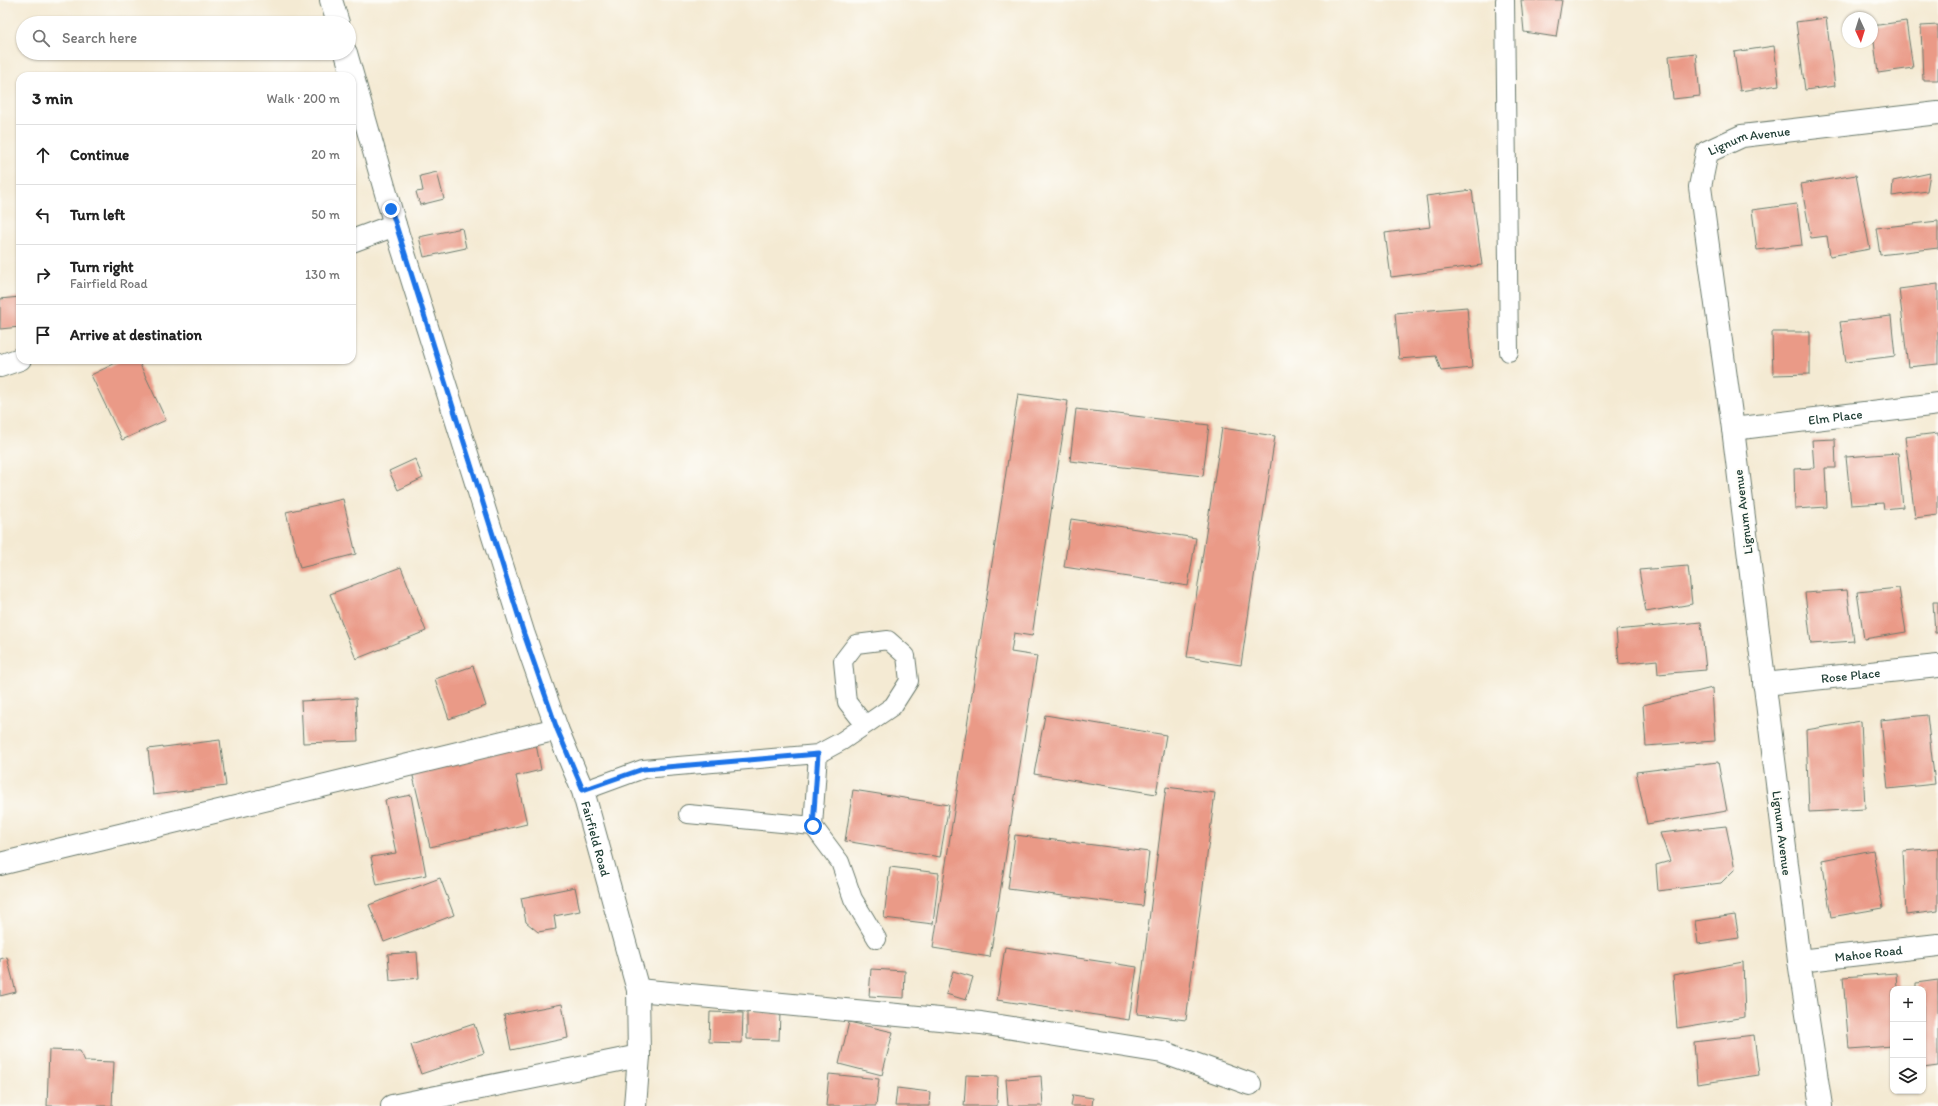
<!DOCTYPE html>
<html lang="en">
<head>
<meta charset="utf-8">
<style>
  body { margin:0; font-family:Itim,sans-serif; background:#f6f6f6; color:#222 }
  .controls { position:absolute; right:12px; bottom:12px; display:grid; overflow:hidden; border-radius:8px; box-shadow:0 1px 3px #0004 }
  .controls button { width:36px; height:36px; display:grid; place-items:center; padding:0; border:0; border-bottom:1px solid #e0e0e0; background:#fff; color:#222; font:20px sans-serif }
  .compass { position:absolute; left:1842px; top:12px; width:36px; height:36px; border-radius:50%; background:#fff; box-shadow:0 1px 3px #0004; rotate:176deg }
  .stop { position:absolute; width:12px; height:12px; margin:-9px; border:3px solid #1a73e8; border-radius:50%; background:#fff }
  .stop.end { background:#1a73e8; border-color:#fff; box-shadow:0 1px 4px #0008 }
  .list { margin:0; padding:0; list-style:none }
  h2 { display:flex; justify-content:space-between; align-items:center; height:52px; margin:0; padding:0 16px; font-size:17px }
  h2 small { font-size:13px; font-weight:400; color:#767676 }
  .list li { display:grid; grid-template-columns:26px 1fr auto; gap:12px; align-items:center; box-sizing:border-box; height:60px; padding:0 16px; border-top:1px solid #e0e0e0 }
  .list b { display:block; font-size:15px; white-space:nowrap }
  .list p { margin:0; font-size:13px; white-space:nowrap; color:#767676 }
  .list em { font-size:13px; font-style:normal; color:#767676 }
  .icon { flex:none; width:22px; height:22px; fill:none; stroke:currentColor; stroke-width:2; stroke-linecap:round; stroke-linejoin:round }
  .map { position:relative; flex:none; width:1938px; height:1106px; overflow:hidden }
  .search { position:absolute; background:#fff; box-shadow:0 1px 3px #0004; left:16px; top:16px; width:340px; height:44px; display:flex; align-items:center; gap:10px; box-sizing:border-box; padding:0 14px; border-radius:22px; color:#767676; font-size:15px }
  .panel { position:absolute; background:#fff; box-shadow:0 1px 3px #0004; left:16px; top:72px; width:340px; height:292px; border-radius:12px }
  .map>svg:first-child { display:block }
  .building { fill:#ea9a87 }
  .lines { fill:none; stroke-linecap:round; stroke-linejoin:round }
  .lane-casing { stroke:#6a7a6c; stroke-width:20 }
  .street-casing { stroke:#6a7a6c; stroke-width:24 }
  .lane { stroke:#fff; stroke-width:18 }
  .street { stroke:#fff; stroke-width:22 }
  .route { stroke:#1a73e8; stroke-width:5 }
  .labels { text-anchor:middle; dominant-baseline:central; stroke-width:4; stroke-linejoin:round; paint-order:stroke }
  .street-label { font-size:13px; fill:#1f3d34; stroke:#fdfcf7 }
</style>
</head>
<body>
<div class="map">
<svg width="1938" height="1106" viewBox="0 0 1938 1106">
  <rect width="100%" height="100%" fill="#fdfcf7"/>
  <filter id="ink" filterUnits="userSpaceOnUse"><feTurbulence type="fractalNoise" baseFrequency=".025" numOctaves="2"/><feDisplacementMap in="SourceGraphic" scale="8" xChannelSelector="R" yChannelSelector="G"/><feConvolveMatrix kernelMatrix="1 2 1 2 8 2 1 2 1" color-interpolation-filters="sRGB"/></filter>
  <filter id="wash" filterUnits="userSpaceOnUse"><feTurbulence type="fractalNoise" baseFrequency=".012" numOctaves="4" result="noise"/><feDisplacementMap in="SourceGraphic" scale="16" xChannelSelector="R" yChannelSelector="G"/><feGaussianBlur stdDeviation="0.9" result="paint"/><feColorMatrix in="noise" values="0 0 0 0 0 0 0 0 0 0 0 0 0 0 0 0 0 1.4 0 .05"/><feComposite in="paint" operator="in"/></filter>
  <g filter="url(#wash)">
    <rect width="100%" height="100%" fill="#f4ead3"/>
    <g id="blocks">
      <!-- building -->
      <path class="building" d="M 1521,0 L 1562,0 L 1556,37 L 1524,32 Z
        M 1826,18 L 1835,86 L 1805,90 L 1796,22 Z
        M 1906,21 L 1913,68 L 1878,73 L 1872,26 Z
        M 1938,25 L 1938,80 L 1923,80 L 1921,26 Z
        M 1774,46 L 1779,85 L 1740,91 L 1734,52 Z
        M 1696,53 L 1700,96 L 1673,99 L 1669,56 Z
        M 437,172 L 444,199 L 420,205 L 416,192 L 423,191 L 420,176 Z
        M 1930,173 L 1927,191 L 1892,196 L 1893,181 Z
        M 1856,175 L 1870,249 L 1830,256 L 1827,236 L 1811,238 L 1801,184 Z
        M 1472,190 L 1482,265 L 1391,277 L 1385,233 L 1430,227 L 1426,196 Z
        M 1797,204 L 1802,245 L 1757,250 L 1752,210 Z
        M 1938,221 L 1938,248 L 1880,255 L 1876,228 Z
        M 462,228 L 466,248 L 424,257 L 419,237 Z
        M 1938,284 L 1938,364 L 1908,367 L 1899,289 Z
        M 20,297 L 20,327 L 0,329 L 0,299 Z
        M 1467,307 L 1472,368 L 1441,371 L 1436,356 L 1399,359 L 1395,313 Z
        M 1891,316 L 1895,356 L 1846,362 L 1840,322 Z
        M 1772,332 L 1810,332 L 1810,374 L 1773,375 Z
        M 122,360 L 138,360 L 166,420 L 122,440 L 91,375 Z
        M 1018,394 L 1068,401 L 1032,636 L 1014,633 L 1011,652 L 1037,656 L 990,957 L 933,948 Z
        M 1076,409 L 1209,425 L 1203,476 L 1070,461 Z
        M 1222,428 L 1275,436 L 1241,665 L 1187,657 Z
        M 1938,433 L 1938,515 L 1915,518 L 1905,437 Z
        M 1835,439 L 1836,468 L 1825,468 L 1827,507 L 1795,509 L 1794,469 L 1814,468 L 1812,440 Z
        M 1898,453 L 1903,507 L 1884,509 L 1883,503 L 1851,505 L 1846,457 Z
        M 415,459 L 423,478 L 398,490 L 389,471 Z
        M 343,499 L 356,554 L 300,568 L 286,512 Z
        M 1071,519 L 1196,538 L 1188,586 L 1064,567 Z
        M 1688,566 L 1692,604 L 1646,612 L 1639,570 Z
        M 401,567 L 426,631 L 356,659 L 330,594 Z
        M 1899,588 L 1906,632 L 1864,639 L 1857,592 Z
        M 1847,590 L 1854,641 L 1811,644 L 1805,593 Z
        M 1933,602 L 1938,602 L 1938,633 L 1935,633 Z
        M 1701,622 L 1706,670 L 1658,674 L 1657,660 L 1619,664 L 1616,630 Z
        M 473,666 L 486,706 L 449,719 L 435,679 Z
        M 1712,688 L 1715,741 L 1646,746 L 1643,705 Z
        M 356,698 L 358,741 L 303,743 L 301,701 Z
        M 1045,715 L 1166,735 L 1156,794 L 1034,774 Z
        M 1927,715 L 1935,784 L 1888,789 L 1881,720 Z
        M 1861,721 L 1865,809 L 1809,812 L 1806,730 Z
        M 220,740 L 226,786 L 153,795 L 148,749 Z
        M 536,744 L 541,770 L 516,776 L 527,824 L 430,847 L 412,772 Z
        M 1718,762 L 1727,811 L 1647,824 L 1636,772 Z
        M 1166,787 L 1215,793 L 1186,1020 L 1137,1014 Z
        M 853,790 L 949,805 L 940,857 L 845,841 Z
        M 411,795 L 426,875 L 377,885 L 371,857 L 396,853 L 385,800 Z
        M 1726,826 L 1735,869 L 1721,883 L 1658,891 L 1656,865 L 1670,861 L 1660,833 Z
        M 1015,835 L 1149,852 L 1143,906 L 1008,889 Z
        M 1938,848 L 1938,911 L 1906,915 L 1903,851 Z
        M 1873,850 L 1883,908 L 1831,917 L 1822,860 Z
        M 890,867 L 939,873 L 933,924 L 884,918 Z
        M 440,878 L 454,915 L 384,942 L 369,905 Z
        M 575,887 L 580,911 L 554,916 L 556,929 L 538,932 L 526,922 L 521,898 Z
        M 1735,915 L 1739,938 L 1698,944 L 1695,921 Z
        M 1005,947 L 1137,967 L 1129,1020 L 997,1000 Z
        M 417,952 L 419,978 L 390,981 L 388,954 Z
        M 7,957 L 16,992 L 0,996 L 0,959 Z
        M 1743,962 L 1745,1017 L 1677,1028 L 1673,975 Z
        M 871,969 L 905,971 L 904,998 L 869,996 Z
        M 953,971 L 973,977 L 966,1000 L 946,994 Z
        M 1896,973 L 1897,989 L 1893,989 L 1893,1046 L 1849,1049 L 1843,977 Z
        M 1938,980 L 1938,1066 L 1923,1068 L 1923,989 L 1916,989 L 1916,983 Z
        M 562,1004 L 568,1038 L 511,1050 L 504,1015 Z
        M 710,1012 L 743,1013 L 742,1043 L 709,1042 Z
        M 747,1012 L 780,1013 L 779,1040 L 747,1039 Z
        M 849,1022 L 893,1032 L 882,1075 L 839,1064 Z
        M 474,1024 L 484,1053 L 421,1074 L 411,1045 Z
        M 1754,1035 L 1759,1075 L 1697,1084 L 1694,1042 Z
        M 49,1050 L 80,1051 L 85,1061 L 114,1062 L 112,1106 L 47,1106 Z
        M 829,1074 L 879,1079 L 876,1106 L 826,1106 Z
        M 966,1075 L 998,1076 L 997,1106 L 964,1106 Z
        M 1041,1076 L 1043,1106 L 1008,1106 L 1006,1079 Z
        M 897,1088 L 930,1092 L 929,1106 L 895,1106 Z
        M 1073,1095 L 1093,1098 L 1092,1106 L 1071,1106 Z"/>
    </g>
  </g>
  <g filter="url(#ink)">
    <use href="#blocks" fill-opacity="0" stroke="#6a7a6c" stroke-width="1"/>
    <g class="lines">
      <defs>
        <path id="lane" d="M 1505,0 L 1509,352
          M 583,791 L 643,769 L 818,754 L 842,741 L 893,706 L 909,681 L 906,656 L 888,640 L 856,644 L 843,661 L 847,702 L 865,725
          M 688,814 L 813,826 L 818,754
          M 813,826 L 840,862 L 853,899 L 877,939"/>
        <g id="street">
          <path d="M 331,0 L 338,23"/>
          <path id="s1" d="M 346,53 L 395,225 L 524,635 L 557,729 L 583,791 L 638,990 L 639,1056 L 635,1106"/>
          <path d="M 352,241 L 395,225"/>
          <path d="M 0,366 L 20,359"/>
          <path id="s2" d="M 1733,429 L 1938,404"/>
          <path id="s3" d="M 1764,684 L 1938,666"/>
          <path d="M 0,864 L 557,729"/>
          <path id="s4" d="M 1799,961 L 1938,945"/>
          <path d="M 638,990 L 981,1023 L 1162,1052 L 1250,1084"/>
          <path d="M 392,1106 L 639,1056"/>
          <path id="s5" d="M 1821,1106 L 1799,961 L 1733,429 L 1700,187 L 1707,152 L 1742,136 L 1938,113"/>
        </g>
      </defs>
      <!-- lane casing -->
      <use href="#lane" class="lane-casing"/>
      <!-- street casing -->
      <use href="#street" class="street-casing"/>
      <!-- lane -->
      <use href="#lane" class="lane"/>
      <!-- street -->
      <use href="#street" class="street"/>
    </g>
  </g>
  <g class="lines" filter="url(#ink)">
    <!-- route -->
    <path class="route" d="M 391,209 L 524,634 L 557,729 L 583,790 L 643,769 L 818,754 L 813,826"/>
  </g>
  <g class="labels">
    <!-- street labels -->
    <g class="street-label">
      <text stroke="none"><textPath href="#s5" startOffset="1007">Lignum Avenue</textPath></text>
      <text stroke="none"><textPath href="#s2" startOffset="103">Elm Place</textPath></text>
      <text transform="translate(1743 512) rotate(-97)">Lignum Avenue</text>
      <text stroke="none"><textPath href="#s3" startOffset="87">Rose Place</textPath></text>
      <text transform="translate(1782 833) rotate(83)">Lignum Avenue</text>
      <text stroke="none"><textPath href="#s1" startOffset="825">Fairfield Road</textPath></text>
      <text stroke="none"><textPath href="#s4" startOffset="70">Mahoe Road</textPath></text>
    </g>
  </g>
</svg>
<div class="controls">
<button>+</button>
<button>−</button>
<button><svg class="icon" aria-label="layers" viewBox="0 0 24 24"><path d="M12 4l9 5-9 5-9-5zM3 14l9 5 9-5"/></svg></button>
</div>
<svg class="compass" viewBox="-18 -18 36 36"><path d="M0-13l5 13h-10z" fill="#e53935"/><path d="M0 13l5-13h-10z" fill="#767676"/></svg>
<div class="stop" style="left:813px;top:826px"></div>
<div class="stop end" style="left:391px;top:209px"></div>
<div class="search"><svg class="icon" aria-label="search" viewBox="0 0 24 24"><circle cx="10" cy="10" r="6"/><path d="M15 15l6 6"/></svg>Search here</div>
<section class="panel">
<h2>3 min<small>Walk · 200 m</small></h2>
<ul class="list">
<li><svg class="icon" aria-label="ahead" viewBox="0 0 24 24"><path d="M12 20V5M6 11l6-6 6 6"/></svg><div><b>Continue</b></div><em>20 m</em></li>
<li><svg class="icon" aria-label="left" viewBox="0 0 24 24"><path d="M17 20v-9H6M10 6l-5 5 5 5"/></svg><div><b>Turn left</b></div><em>50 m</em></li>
<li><svg class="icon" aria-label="right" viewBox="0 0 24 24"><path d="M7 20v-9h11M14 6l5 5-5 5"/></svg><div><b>Turn right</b><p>Fairfield Road</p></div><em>130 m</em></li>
<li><svg class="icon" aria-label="arrive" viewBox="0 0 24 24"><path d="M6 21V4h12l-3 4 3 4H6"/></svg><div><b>Arrive at destination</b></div></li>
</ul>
</section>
</div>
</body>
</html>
